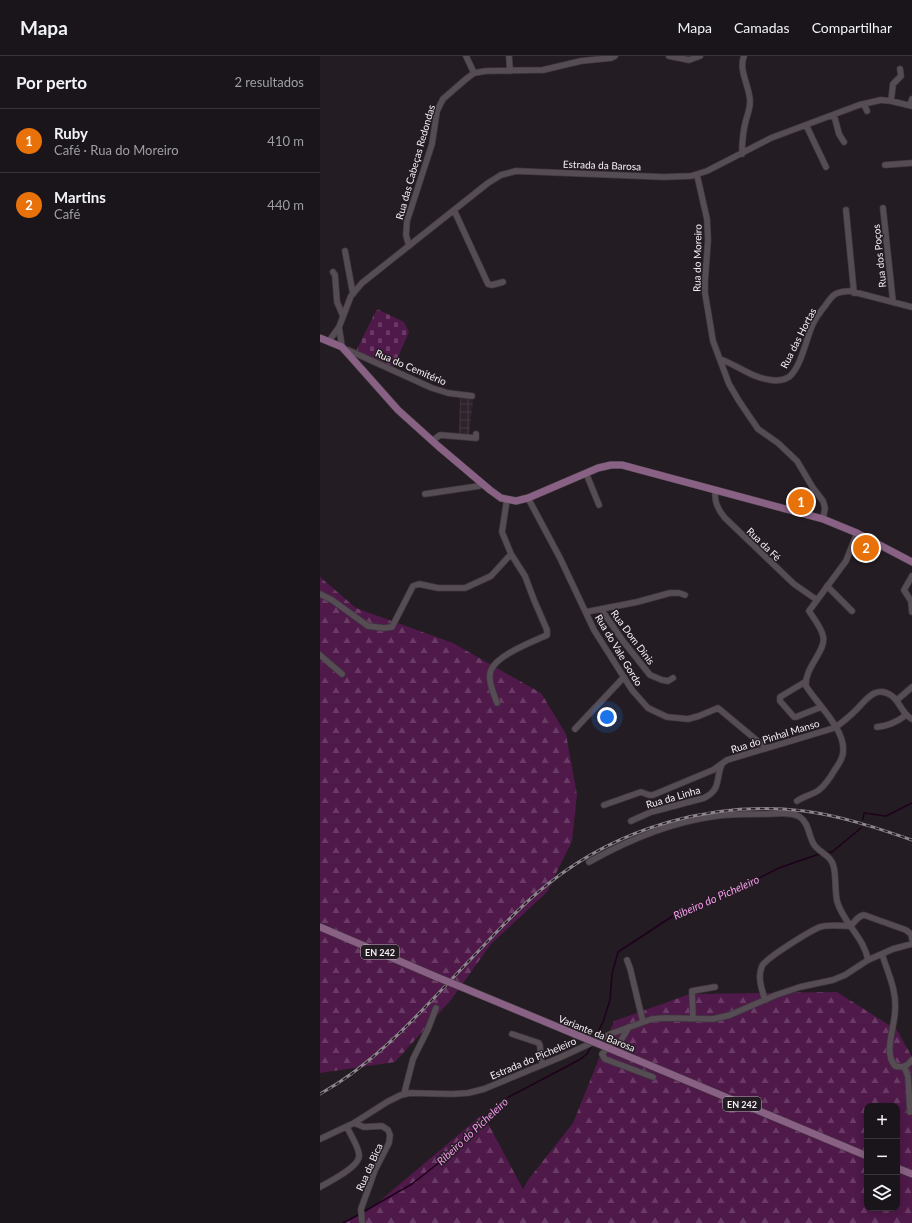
<!DOCTYPE html>
<html lang="pt">
<head>
<meta charset="utf-8">
<style>
  body { margin:0; font-family:Lato,sans-serif; background:#231e23; color:#f1f3f6 }
  .controls { position:absolute; right:12px; bottom:12px; display:grid; overflow:hidden; border-radius:8px; box-shadow:0 2px 10px #0003 }
  .controls button { width:36px; height:36px; display:grid; place-items:center; padding:0; border:0; border-bottom:1px solid #383439; background:#1a151a; color:#f1f3f6; font:20px sans-serif }
  .you { position:absolute; left:287px; top:661px; width:14px; height:14px; margin:-10px; border:3px solid #fff; border-radius:50%; background:#1a73e8; box-shadow:0 0 0 6px #1a73e833 }
  .badge { display:grid; place-items:center; width:26px; height:26px; border-radius:50%; background:#8c9099; color:#fff; font-size:13px; font-weight:700 }
  .pin { position:absolute; translate:-50% -50%; border:2px solid #fff; box-shadow:0 1px 4px #0006 }
  .list { margin:0; padding:0; list-style:none }
  h2 { display:flex; justify-content:space-between; align-items:center; height:52px; margin:0; padding:0 16px; font-size:17px }
  h2 small { font-size:13px; font-weight:400; color:#9f9fa2 }
  .list li { display:grid; grid-template-columns:26px 1fr auto; gap:12px; align-items:center; box-sizing:border-box; height:64px; padding:0 16px; border-top:1px solid #383439 }
  .list b { display:block; font-size:15px; white-space:nowrap }
  .list p { margin:0; font-size:13px; white-space:nowrap; color:#9f9fa2 }
  .list em { font-size:13px; font-style:normal; color:#9f9fa2 }
  .icon { flex:none; width:22px; height:22px; fill:none; stroke:currentColor; stroke-width:2; stroke-linecap:round; stroke-linejoin:round }
  .map { position:relative; flex:none; width:592px; height:1167px; overflow:hidden }
  header { display:flex; align-items:center; gap:24px; box-sizing:border-box; height:56px; padding:0 20px; background:#1a151a; border-bottom:1px solid #383439 }
  header strong { font-size:19px }
  nav { display:flex; gap:22px; margin-inline-start:auto; font-size:14px }
  main { display:flex }
  aside { flex:1; background:#1a151a }
  .map>svg:first-child { display:block }
  .industrial { fill:url(#industrial-grid) }
  .forest { fill:url(#forest-firs); fill-rule:evenodd }
  .cemetery { fill:url(#cemetery-stones) }
  .lines { fill:none; stroke-linecap:round; stroke-linejoin:round }
  .stream { stroke:#1e011c; stroke-width:1.5 }
  .minor-casing { stroke:#3f393e; stroke-width:7 }
  .major-casing { stroke:#3f393e; stroke-width:8 }
  .minor { stroke:#564d54; stroke-width:5.5 }
  .major { stroke:#896184; stroke-width:7 }
  .rail-casing { stroke:#8d868c; stroke-width:3 }
  .rail { stroke:#231c22; stroke-width:1.5; stroke-dasharray:4.5; stroke-linecap:butt }
  .major-bridge-casing { stroke:#3f393e; stroke-width:8; stroke-linecap:butt }
  .major-bridge { stroke:#896184; stroke-width:7 }
  .labels { text-anchor:middle; dominant-baseline:central; stroke-width:3; stroke-linejoin:round; paint-order:stroke }
  .shield { fill:#231c22; stroke:#b7b0b6; stroke-width:1 }
  .shield-label { font-size:9px; font-weight:bold; fill:#f6f0f5 }
  .street-label { font-size:10px; fill:#f6f0f5; stroke:#231c22 }
  .water-label { font-size:11px; font-style:italic; fill:#f59aea; stroke:#231c22 }
</style>
</head>
<body>
<header>
<strong>Mapa</strong>
<nav><a>Mapa</a><a>Camadas</a><a>Compartilhar</a></nav>
</header>
<main>
<aside>
<h2>Por perto<small>2 resultados</small></h2>
<ul class="list">
<li><span class="badge" style="background:#e8710a">1</span><div><b>Ruby</b><p>Café · Rua do Moreiro</p></div><em>410 m</em></li>
<li><span class="badge" style="background:#e8710a">2</span><div><b>Martins</b><p>Café</p></div><em>440 m</em></li>
</ul>
</aside>
<div class="map">
<svg width="592" height="1167" viewBox="0 0 592 1167">
  <defs>
    <pattern id="industrial-grid" width="8" height="8" patternUnits="userSpaceOnUse"><rect width="8" height="8" fill="#2e222c"/><path d="M0 4h8M4 0v8" fill="none" stroke="#433841"/></pattern>
    <pattern id="forest-firs" width="22" height="20" patternUnits="userSpaceOnUse"><rect width="22" height="20" fill="#4f194a"/><path d="M5 1l3.5 6h-7zM16 11l3.5 6h-7z" fill="#693b65"/></pattern>
    <pattern id="cemetery-stones" width="16" height="16" patternUnits="userSpaceOnUse"><rect width="16" height="16" fill="#4f194a"/><path d="M2 7V4a2 2 0 0 1 4 0v3zM10 15v-3a2 2 0 0 1 4 0v3z" fill="#693b65"/></pattern>
  </defs>
  <rect width="100%" height="100%" fill="#231c22"/>
  <!-- industrial -->
  <path class="industrial" d="M 140,341 L 153,344 L 149,379 L 139,378 Z"/>
  <!-- forest -->
  <path class="forest" d="M 0,521 L 36,552 L 133,587 L 221,637 L 246,678 L 257,739 L 252,785 L 227,836 L 171,888 L 131,944 L 75,1006 L 0,1017 Z
    M 517,936 L 577,974 L 592,1001 L 592,1167 L 25,1167 L 49,1154 L 163,1058 L 203,1133 L 208,1124 L 253,1067 L 294,965 L 370,938 ZM 547,1050 L 577,1050 L 577,1152 L 547,1152 Z"/>
  <!-- cemetery -->
  <path class="cemetery" d="M 57,253 L 84,266 L 89,276 L 73,312 L 36,295 Z"/>
  <g class="lines">
    <!-- stream -->
    <path class="stream" d="M 543,763 L 544,757 L 566,760 L 592,747
      M 509,796 L 512,796 L 541,772
      M 274,984 L 283,966 L 290,944 L 292,918 L 298,896 L 359,856 L 393,845 L 459,812 L 499,798
      M 43,1156 L 92,1128 L 130,1098 L 187,1042 L 259,1004 L 267,998 L 272,989
      M 23,1167 L 40,1158"/>
    <defs>
      <path id="minor" d="M 146,0 L 154,17
        M 189,0 L 190,15
        M 349,0 L 369,4 L 380,0
        M 571,45 L 573,28 L 581,20 L 580,13
        M 544,48 L 547,55
        M 590,49 L 592,43
        M 514,59 L 519,78 L 524,86
        M 486,69 L 506,111
        M 422,98 C 422,86 423,75 426,64 C 428,58 430,52 430,46 C 430,30 418,15 424,0
        M 565,109 L 592,107
        M 377,119 L 387,163 L 388,184 L 385,225 L 385,237 L 393,285 L 409,328 L 419,345 L 438,373 L 458,387 L 477,405 L 493,432 L 503,445 L 505,452 L 503,463
        M 563,152 L 573,246
        M 134,154 L 168,228 L 172,229 L 183,226
        M 526,154 L 534,237
        M 89,190 L 86,179 L 87,165 L 112,88 L 117,55 L 123,43 L 146,23 L 154,17 L 166,15 L 223,14 L 261,5 L 291,2 L 295,0
        M 25,195 L 33,238
        M 13,216 L 15,219 L 17,246 L 23,260
        M 19,271 L 22,291
        M 9,285 L 19,271 L 31,240 L 42,227 L 168,127 L 181,119 L 196,115 L 344,121 L 371,120 L 387,115 L 451,82 L 539,49 L 561,44 L 571,45 L 592,50
        M 24,294 L 28,294 L 112,332 L 128,337 L 152,340
        M 400,303 C 417,309 432,322 451,324 C 457,325 464,324 469,321 C 481,311 486,284 492,270 C 495,263 500,256 505,250 C 513,238 515,236 530,235 L 592,251
        M 112,385 L 120,379 L 156,382 L 156,378
        M 266,417 L 279,449
        M 396,434 C 393,444 399,455 405,462 L 474,528 L 497,544
        M 105,438 L 159,430 L 162,427
        M 208,442 L 240,502 L 274,574 L 312,634 L 328,652 L 347,661 L 368,663 L 379,660 L 398,652 L 446,692
        M 592,520 L 584,534 L 591,545 L 592,556
        M 507,530 L 532,555
        M 0,538 L 12,544 L 48,570 L 64,572 L 72,571 L 93,530 L 99,528 L 118,532 L 145,532 L 171,520 L 191,498
        M 281,553 L 303,585 L 330,619 L 342,624 L 348,625 L 353,622
        M 266,556 L 317,546 L 350,537 L 359,537 L 365,539
        M 0,599 L 22,618
        M 485,626 L 460,641 L 460,645 L 474,661 L 476,661 L 501,651
        M 577,644 L 592,631
        M 177,647 C 174,638 167,624 171,614 C 177,599 212,586 227,579 L 227,574 L 214,544 L 205,520 L 191,498 L 182,476 L 187,443
        M 557,671 C 569,670 577,666 586,659
        M 255,673 L 304,621
        M 477,745 C 484,740 492,739 499,734 C 505,729 510,722 514,715 C 518,709 523,703 523,696 C 526,674 497,648 486,630 C 484,612 507,594 503,580 C 502,573 493,561 489,555 L 526,505 L 537,477
        M 284,749 L 321,736 L 329,739 L 333,739 L 393,714 L 407,704 L 514,672 C 522,667 529,661 536,654 C 546,644 556,628 572,640 C 580,646 582,658 592,663
        M 311,765 L 331,756 L 384,742 C 402,733 395,723 402,708
        M 269,806 C 308,784 351,766 396,760 C 412,758 428,758 444,758 C 455,758 471,755 480,761 C 490,768 488,781 495,790 C 502,798 512,800 514,812 C 516,823 515,835 517,845 C 523,867 544,881 548,904
        M 562,898 C 568,917 577,935 575,955 C 575,970 563,997 575,1010 C 583,1012 587,1010 592,1004
        M 307,904 L 310,912 L 323,966
        M 445,944 C 442,934 437,921 442,910 C 446,902 490,875 500,871 C 509,868 522,870 531,870 C 535,865 538,860 544,859 L 586,874 L 591,878 L 592,883
        M 373,962 L 372,935 L 395,931
        M 309,971 L 300,986 L 292,987 L 282,998 L 285,1003 L 333,1021
        M 192,978 L 219,987 L 220,990 L 222,1009
        M 584,1010 L 588,1021 L 590,1056
        M 84,1038 L 93,1003 L 108,973 L 116,952
        M 34,1067 L 44,1071 L 62,1070 L 68,1074 L 70,1079 L 69,1087 L 55,1114 L 41,1153 L 42,1167
        M 0,1083 L 34,1067 L 67,1046 L 81,1039 L 90,1037 L 132,1038 L 148,1037 L 164,1033 L 241,1001 L 293,977 L 332,963 L 345,962 L 393,963 L 410,959 L 456,939 L 480,931 L 513,924 L 525,919 L 548,904 L 573,893 L 592,888
        M 0,1131 C 9,1126 39,1111 39,1100 C 40,1093 30,1078 27,1071"/>
      <path id="major" d="M 0,282 L 22,291 L 78,354 L 118,390 L 170,434 L 181,442 L 196,445 L 208,442 L 278,412 L 291,409 L 302,409 L 503,463 L 537,477 L 592,506
        M 0,871 L 119,922
        M 139,930 L 257,979
        M 298,996 L 547,1100
        M 577,1112 L 592,1118"/>
    </defs>
    <!-- minor casing -->
    <use href="#minor" class="minor-casing"/>
    <!-- major casing -->
    <use href="#major" class="major-casing"/>
    <!-- minor -->
    <use href="#minor" class="minor"/>
    <!-- major -->
    <use href="#major" class="major"/>
    <defs>
      <path id="rail" d="M 0,1038 C 58,1006 103,953 148,906 C 174,879 199,851 228,828 C 299,771 394,744 484,755 C 522,760 557,772 592,784"/>
    </defs>
    <!-- rail casing -->
    <use href="#rail" class="rail-casing"/>
    <!-- rail -->
    <use href="#rail" class="rail"/>
    <defs>
      <path id="major-bridge" d="M 119,922 L 139,930
        M 257,979 L 298,996"/>
    </defs>
    <!-- major-bridge casing -->
    <use href="#major-bridge" class="major-bridge-casing"/>
    <!-- major-bridge -->
    <use href="#major-bridge" class="major-bridge"/>
  </g>
  <g class="labels">
    <!-- shield labels -->
    <g class="shield">
      <rect x="41" y="889" width="38" height="14" rx="3"/>
      <rect x="403" y="1041" width="38" height="14" rx="3"/>
    </g>
    <g class="shield-label">
      <text x="60" y="896">EN 242</text>
      <text x="422" y="1048">EN 242</text>
    </g>
    <!-- street labels -->
    <g class="street-label">
      <text transform="translate(95 106) rotate(-74)">Rua das Cabeças Redondas</text>
      <text transform="translate(282 109) rotate(2)">Estrada da Barosa</text>
      <text transform="translate(559 200) rotate(-96)">Rua dos Poços</text>
      <text transform="translate(377 202) rotate(-89)">Rua do Moreiro</text>
      <text transform="translate(478 282) rotate(-63)">Rua das Hortas</text>
      <text transform="translate(91 311) rotate(23)">Rua do Cemitério</text>
      <text transform="translate(444 488) rotate(44)">Rua da Fé</text>
      <text transform="translate(313 581) rotate(53)">Rua Dom Dinis</text>
      <text transform="translate(299 594) rotate(59)">Rua do Vale Gordo</text>
      <text transform="translate(455 680) rotate(-17)">Rua do Pinhal Manso</text>
      <text transform="translate(353 741) rotate(-16)">Rua da Linha</text>
      <text transform="translate(277 977) rotate(22)">Variante da Barosa</text>
      <text transform="translate(213 1002) rotate(-23)">Estrada do Picheleiro</text>
      <text transform="translate(49 1111) rotate(-66)">Rua da Bica</text>
    </g>
    <!-- water labels -->
    <g class="water-label">
      <text transform="translate(396 841) rotate(-24)">Ribeiro do Picheleiro</text>
      <text transform="translate(152 1075) rotate(-43)">Ribeiro do Picheleiro</text>
    </g>
  </g>
</svg>
<div class="controls">
<button>+</button>
<button>−</button>
<button><svg class="icon" aria-label="layers" viewBox="0 0 24 24"><path d="M12 4l9 5-9 5-9-5zM3 14l9 5 9-5"/></svg></button>
</div>
<div class="you"></div>
<div class="pin badge" style="left:481px;top:446px;background:#e8710a">1</div>
<div class="pin badge" style="left:546px;top:492px;background:#e8710a">2</div>
</div>
</main>
</body>
</html>
